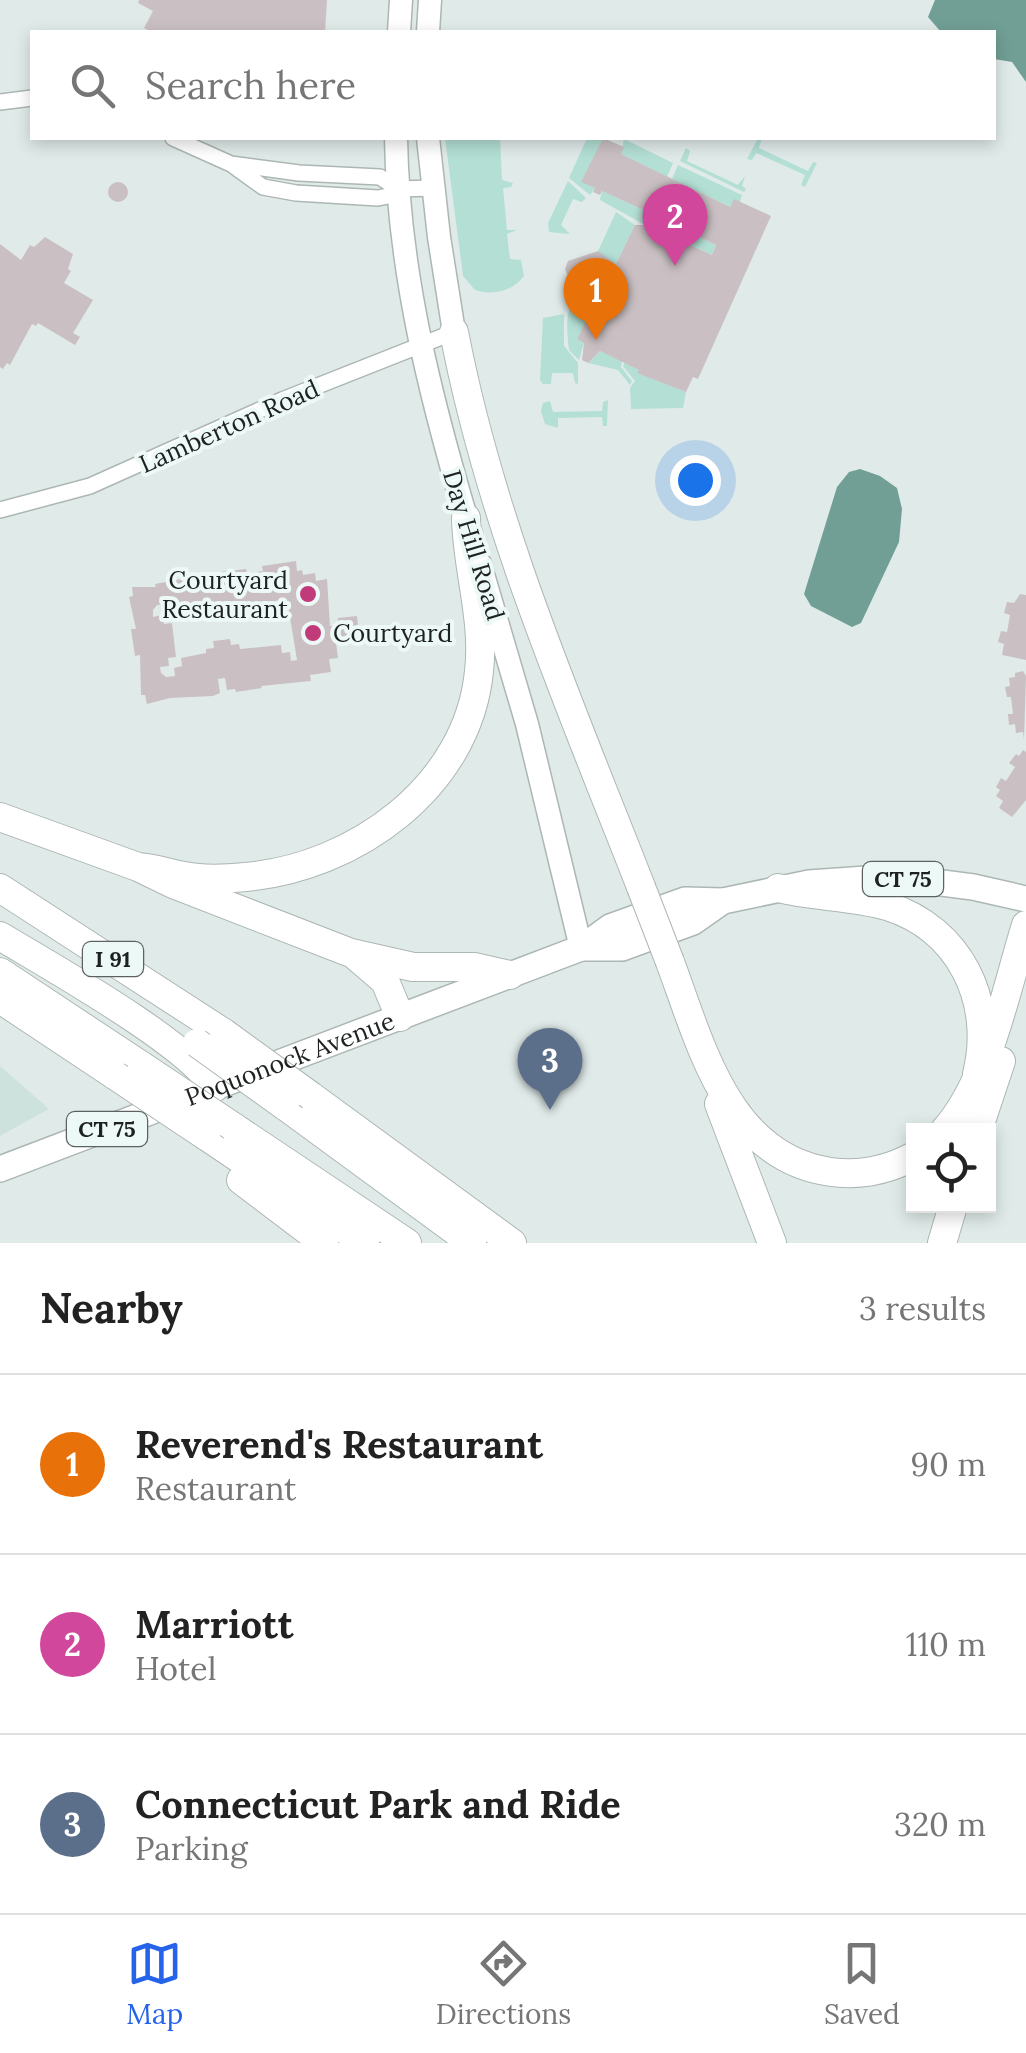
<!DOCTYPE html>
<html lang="en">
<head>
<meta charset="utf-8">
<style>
  body { margin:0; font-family:Lora,serif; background:#f2f2f2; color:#222 }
  .controls { position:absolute; right:30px; bottom:30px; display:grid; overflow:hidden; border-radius:0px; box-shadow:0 5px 15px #0003 }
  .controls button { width:90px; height:90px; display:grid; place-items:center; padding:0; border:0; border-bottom:2px solid #e0e0e0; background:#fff; color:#222; font:50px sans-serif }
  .you { position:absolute; left:695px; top:480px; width:35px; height:35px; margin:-25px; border:8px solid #fff; border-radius:50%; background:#1a73e8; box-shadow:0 0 0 15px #1a73e833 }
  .badge { display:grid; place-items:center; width:65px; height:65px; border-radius:50%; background:#2563eb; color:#fff; font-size:32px; font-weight:700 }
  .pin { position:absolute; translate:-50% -82px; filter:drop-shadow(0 2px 5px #0008) }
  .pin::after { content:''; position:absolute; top:52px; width:35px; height:30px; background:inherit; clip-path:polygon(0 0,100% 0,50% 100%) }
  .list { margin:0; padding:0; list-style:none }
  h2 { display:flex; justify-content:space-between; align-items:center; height:130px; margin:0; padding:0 40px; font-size:42px }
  h2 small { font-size:32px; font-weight:400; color:#767676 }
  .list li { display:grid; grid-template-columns:65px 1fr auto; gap:30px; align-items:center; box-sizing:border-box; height:180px; padding:0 40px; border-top:2px solid #e0e0e0 }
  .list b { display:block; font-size:38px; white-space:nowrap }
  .list p { margin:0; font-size:32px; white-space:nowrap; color:#767676 }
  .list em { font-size:32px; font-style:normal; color:#767676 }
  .icon { flex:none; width:55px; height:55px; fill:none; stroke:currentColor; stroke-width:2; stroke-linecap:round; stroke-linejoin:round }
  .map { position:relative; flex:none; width:1026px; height:1243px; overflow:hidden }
  .search { position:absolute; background:#fff; box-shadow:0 5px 15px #0003; left:30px; right:30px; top:30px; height:110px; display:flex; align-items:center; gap:25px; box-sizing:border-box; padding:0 35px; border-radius:0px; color:#767676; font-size:38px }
  .sheet { height:670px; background:#fff }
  nav { display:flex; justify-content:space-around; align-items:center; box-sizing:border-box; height:140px; border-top:2px solid #e0e0e0; background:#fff; font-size:28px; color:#767676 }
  nav a { display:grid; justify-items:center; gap:5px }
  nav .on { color:#2563eb }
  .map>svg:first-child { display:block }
  .built { fill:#cde2dd }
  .green { fill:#b3dfd4 }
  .water { fill:#719f95 }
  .building { fill:#cac0c3; fill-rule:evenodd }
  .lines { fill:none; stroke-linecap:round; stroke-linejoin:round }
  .minor-casing { stroke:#acb7b4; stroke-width:18 }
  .secondary-casing { stroke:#acb7b4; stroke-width:25 }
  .primary-casing { stroke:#acb7b4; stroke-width:28 }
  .motorway-casing { stroke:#acb7b4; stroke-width:30 }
  .minor { stroke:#fff; stroke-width:15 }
  .secondary { stroke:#fff; stroke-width:22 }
  .primary { stroke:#fff; stroke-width:25 }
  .motorway { stroke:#fff; stroke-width:28 }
  .motorway-bridge-casing { stroke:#acb7b4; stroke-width:30; stroke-linecap:butt }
  .motorway-bridge { stroke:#fff; stroke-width:28 }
  .poi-dot { fill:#c13a7a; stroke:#edf9f6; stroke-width:4 }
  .labels { text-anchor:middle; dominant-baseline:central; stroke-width:8; stroke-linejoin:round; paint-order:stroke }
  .shield { fill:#edf9f6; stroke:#5b6260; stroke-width:2.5 }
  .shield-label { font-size:22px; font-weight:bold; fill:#1d2120 }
  .street-label { font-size:25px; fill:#1d2120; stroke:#edf9f6 }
  .poi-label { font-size:25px; fill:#1d2120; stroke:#edf9f6; text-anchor:end }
</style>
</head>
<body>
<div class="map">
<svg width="1026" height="1243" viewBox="0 0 1026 1243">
  <rect width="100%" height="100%" fill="#e0ebe9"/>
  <!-- built -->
  <path class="built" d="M 0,1066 L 49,1109 L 0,1136 Z"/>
  <!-- green -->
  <path class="green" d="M 445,138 L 500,138 L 502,180 L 513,183 L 511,187 L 503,188 L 507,230 L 517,230 L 507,234 L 510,259 L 521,260 L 524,276 C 513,291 493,296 475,290 L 463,276 Z
    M 587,138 L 603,138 L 582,182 L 595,188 L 590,195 L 569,178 Z
    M 758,138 L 762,138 L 759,148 L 808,171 L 813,162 L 817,163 L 805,187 L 801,185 L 805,175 L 756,153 L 752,160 L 747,159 Z
    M 624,139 L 673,163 L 667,177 L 621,154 Z
    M 686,148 L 690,151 L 687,161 L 738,185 L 745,176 L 742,186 L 746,189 L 744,192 L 680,161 Z
    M 678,165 L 742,195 L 740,202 L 730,207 L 672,179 Z
    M 568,181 L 586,198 L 582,202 L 573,199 L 561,225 L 570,234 L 549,232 L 548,223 Z
    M 602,191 L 650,213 L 645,225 L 600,200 Z
    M 616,212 L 635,225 L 616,264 L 606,259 L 599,271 L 598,251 Z
    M 658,217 L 716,245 L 712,255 L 657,230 L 654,227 Z
    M 577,295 L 594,304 L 577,339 L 584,343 L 579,360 L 569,350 C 567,330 564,312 577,295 Z
    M 564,314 L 564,346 L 578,363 L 578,384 L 575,383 L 573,373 L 552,373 L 551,384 L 543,384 L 540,380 L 543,318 Z
    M 600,351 L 622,361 L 621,367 L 632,381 L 630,385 L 618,370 L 588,363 Z
    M 625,362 L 639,370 L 638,373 L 686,392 L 683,408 L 631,409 L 630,388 L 635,381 L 623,366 Z
    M 608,400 L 607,426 L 603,426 L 602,417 L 558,418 L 558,428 L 545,424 L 541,411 L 543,403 L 550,401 L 553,412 L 602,411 L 603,402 Z"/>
  <!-- water -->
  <path class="water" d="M 935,0 L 1026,0 L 1026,82 L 1012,62 L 994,59 L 994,32 L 941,32 L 928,17 Z
    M 860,469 L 880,476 L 897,488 L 902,509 L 899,542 L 861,623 L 852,627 L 811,606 L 804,594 L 837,487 L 849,472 Z"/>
  <!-- building -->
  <path class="building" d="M 139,0 L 327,0 L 325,32 L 152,32 L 144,28 L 153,11 L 138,3 Z
    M 603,138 L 624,147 L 621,154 L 730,207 L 734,199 L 771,216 L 698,379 L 693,377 L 686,392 L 637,373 L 639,370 L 600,351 L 588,363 L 582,360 L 584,343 L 577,339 L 594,304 L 576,297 L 565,269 L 568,261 L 598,251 L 616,264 L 635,225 L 645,225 L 650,213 L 602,191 L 600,195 L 593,192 L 595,188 L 581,182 ZM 658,217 L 716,245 L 712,255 L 657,230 L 654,227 Z
    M108 192a10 10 0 1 1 20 0a10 10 0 1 1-20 0Z
    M 45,237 L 73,254 L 68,269 L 71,271 L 64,283 L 93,300 L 73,333 L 80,337 L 75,345 L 38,323 L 36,326 L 32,324 L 10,365 L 7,363 L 3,369 L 0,367 L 0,244 L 21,260 L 30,245 L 34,247 Z
    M 296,561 L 297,571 L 302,570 L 303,575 L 315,573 L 316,581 L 327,579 L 330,626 L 338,625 L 338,618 L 357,616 L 359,635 L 340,637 L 339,632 L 331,633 L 335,635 L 338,658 L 329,659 L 331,672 L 310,675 L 311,681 L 261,686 L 262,688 L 236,692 L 235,689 L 227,690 L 225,678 L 218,679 L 220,693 L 213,696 L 170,698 L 147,704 L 145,695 L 141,695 L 140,655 L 135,656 L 131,629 L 136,629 L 129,597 L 133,596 L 132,587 L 156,587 L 155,584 L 197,576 L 205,577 L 207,590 L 214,589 L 212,576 L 220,572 L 246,569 L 247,573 L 263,571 L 262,566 ZM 287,599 L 297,660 L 291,661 L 290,652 L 282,653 L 281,645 L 240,649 L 239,644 L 231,645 L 230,639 L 213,641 L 214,648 L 206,649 L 206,653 L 181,658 L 182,666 L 174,668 L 175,676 L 166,677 L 161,673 L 160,667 L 169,666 L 168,658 L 176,657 L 172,623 L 164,624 L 162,615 L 153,617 L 153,610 L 157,605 L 166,604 L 167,613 L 175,611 L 176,620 L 184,621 L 276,607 L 275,601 Z
    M 1020,594 L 1026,595 L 1026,660 L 1002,655 L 1004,644 L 998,642 L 1001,631 L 1007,632 L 1010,615 L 1004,613 L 1007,602 L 1014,603 Z
    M 1023,671 L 1026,676 L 1024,740 L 1023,732 L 1016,733 L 1015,724 L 1009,725 L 1008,714 L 1013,714 L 1011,697 L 1007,697 L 1005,687 L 1010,686 L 1009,678 L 1015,677 L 1015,673 Z
    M 1023,750 L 1026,752 L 1026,800 L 1012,817 L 999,808 L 1003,801 L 996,796 L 1000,790 L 996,787 L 1001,778 L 1006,781 L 1015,767 L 1009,763 L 1016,754 L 1019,756 Z"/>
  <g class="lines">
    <defs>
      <path id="minor" d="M 0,102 L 32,98
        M 173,138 L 231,164 L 263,187 L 296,193 L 378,198 L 388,196 L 398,189 L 433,188
        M 231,164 L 299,173 L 380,177 L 398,189
        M 0,510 L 90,486 L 282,400 L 454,332"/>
      <path id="secondary" d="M 399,32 L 401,0
        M 428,32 L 430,0
        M 396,138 C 398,273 432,404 471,534
        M 428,138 L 439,237 L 454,332
        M 480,564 L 527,724 L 581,948"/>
      <g id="primary">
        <path d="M 581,948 L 622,948 L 693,922 L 723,901"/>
        <path id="s1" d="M 0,1169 L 581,948 L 610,927 L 685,900 L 723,901 L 809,883 L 866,879 L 919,880 L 973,887 L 1026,899"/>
      </g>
      <path id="motorway" d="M 454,332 C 491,525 570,705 641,887
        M 0,817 L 138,867 L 173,884 L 351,953 L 413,967 L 474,967 L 510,975
        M 138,867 C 154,868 168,873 184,876 C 203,880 225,879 245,877 C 354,868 468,787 479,671 C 485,620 467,569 466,518
        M 0,888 L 224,1033
        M 778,888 C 814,897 852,896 887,906 C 960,929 995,1001 977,1074
        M 0,936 C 46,964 193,1046 214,1088
        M 357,957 L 385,981 L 400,1017
        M 670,962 C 701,1045 728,1158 831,1172 C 860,1176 888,1170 914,1156
        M 0,972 L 142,1066
        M 0,999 L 116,1076
        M 311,1096 L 512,1243
        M 719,1104 L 772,1243
        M 285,1106 L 472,1243
        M 232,1126 L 407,1243
        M 945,1130 C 989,1080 1006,989 1026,925
        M 978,1130 L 1001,1061
        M 206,1136 L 365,1243
        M 241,1180 L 324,1243
        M 942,1243 L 953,1206"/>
    </defs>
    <!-- minor casing -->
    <use href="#minor" class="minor-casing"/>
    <!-- secondary casing -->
    <use href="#secondary" class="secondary-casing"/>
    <!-- primary casing -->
    <use href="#primary" class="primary-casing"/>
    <!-- motorway casing -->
    <use href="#motorway" class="motorway-casing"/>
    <!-- minor -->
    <use href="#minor" class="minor"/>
    <!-- secondary -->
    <use href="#secondary" class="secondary"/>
    <!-- primary -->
    <use href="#primary" class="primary"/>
    <!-- motorway -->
    <use href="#motorway" class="motorway"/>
    <defs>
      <path id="motorway-bridge" d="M 641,887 L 670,962
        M 224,1033 L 311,1096
        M 197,1043 L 285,1106
        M 142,1066 L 232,1126
        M 116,1076 L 206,1136"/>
    </defs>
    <!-- motorway-bridge casing -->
    <use href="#motorway-bridge" class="motorway-bridge-casing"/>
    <!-- motorway-bridge -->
    <use href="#motorway-bridge" class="motorway-bridge"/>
  </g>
  <!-- markers -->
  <g class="poi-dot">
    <circle cx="308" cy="594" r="10"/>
    <circle cx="313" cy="633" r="10"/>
  </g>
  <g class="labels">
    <!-- shield labels -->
    <g class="shield">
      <rect x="863" y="862" width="80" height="34" rx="8"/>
      <rect x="83" y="942" width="60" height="34" rx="8"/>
      <rect x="67" y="1112" width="80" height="34" rx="8"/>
    </g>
    <g class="shield-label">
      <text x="903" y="879">CT 75</text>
      <text x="113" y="959">I 91</text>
      <text x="107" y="1129">CT 75</text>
    </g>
    <!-- street labels -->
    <g class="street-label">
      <text transform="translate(229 426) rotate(-24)">Lamberton Road</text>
      <text transform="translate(474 545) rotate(73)">Day Hill Road</text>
      <text stroke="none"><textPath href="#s1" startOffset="310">Poquonock Avenue</textPath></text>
    </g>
    <!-- poi labels -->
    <g class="poi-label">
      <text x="288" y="580">Courtyard<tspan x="288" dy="29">Restaurant</tspan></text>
      <text x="333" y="633" text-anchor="start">Courtyard</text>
    </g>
  </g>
</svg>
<div class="controls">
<button><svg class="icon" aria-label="locate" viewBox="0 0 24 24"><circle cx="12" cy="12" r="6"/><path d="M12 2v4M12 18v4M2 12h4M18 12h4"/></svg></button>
</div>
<div class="you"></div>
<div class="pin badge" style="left:596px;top:340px;background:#e8710a">1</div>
<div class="pin badge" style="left:675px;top:266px;background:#d1479c">2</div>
<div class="pin badge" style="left:550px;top:1110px;background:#5c6f8a">3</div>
<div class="search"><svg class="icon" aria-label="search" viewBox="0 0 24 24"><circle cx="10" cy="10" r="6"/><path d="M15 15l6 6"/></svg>Search here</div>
</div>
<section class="sheet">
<h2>Nearby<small>3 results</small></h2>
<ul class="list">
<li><span class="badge" style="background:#e8710a">1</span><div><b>Reverend's Restaurant</b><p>Restaurant</p></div><em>90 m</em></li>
<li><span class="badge" style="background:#d1479c">2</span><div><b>Marriott</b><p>Hotel</p></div><em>110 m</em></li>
<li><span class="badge" style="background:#5c6f8a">3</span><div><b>Connecticut Park and Ride</b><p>Parking</p></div><em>320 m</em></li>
</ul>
</section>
<nav>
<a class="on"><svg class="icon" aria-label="map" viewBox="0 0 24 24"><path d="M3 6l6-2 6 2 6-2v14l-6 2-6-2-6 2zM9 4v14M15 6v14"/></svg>Map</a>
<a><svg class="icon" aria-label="directions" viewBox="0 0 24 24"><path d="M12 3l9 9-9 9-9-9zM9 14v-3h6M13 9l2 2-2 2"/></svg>Directions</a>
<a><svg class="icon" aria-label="saved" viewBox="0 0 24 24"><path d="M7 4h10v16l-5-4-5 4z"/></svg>Saved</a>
</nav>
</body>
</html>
